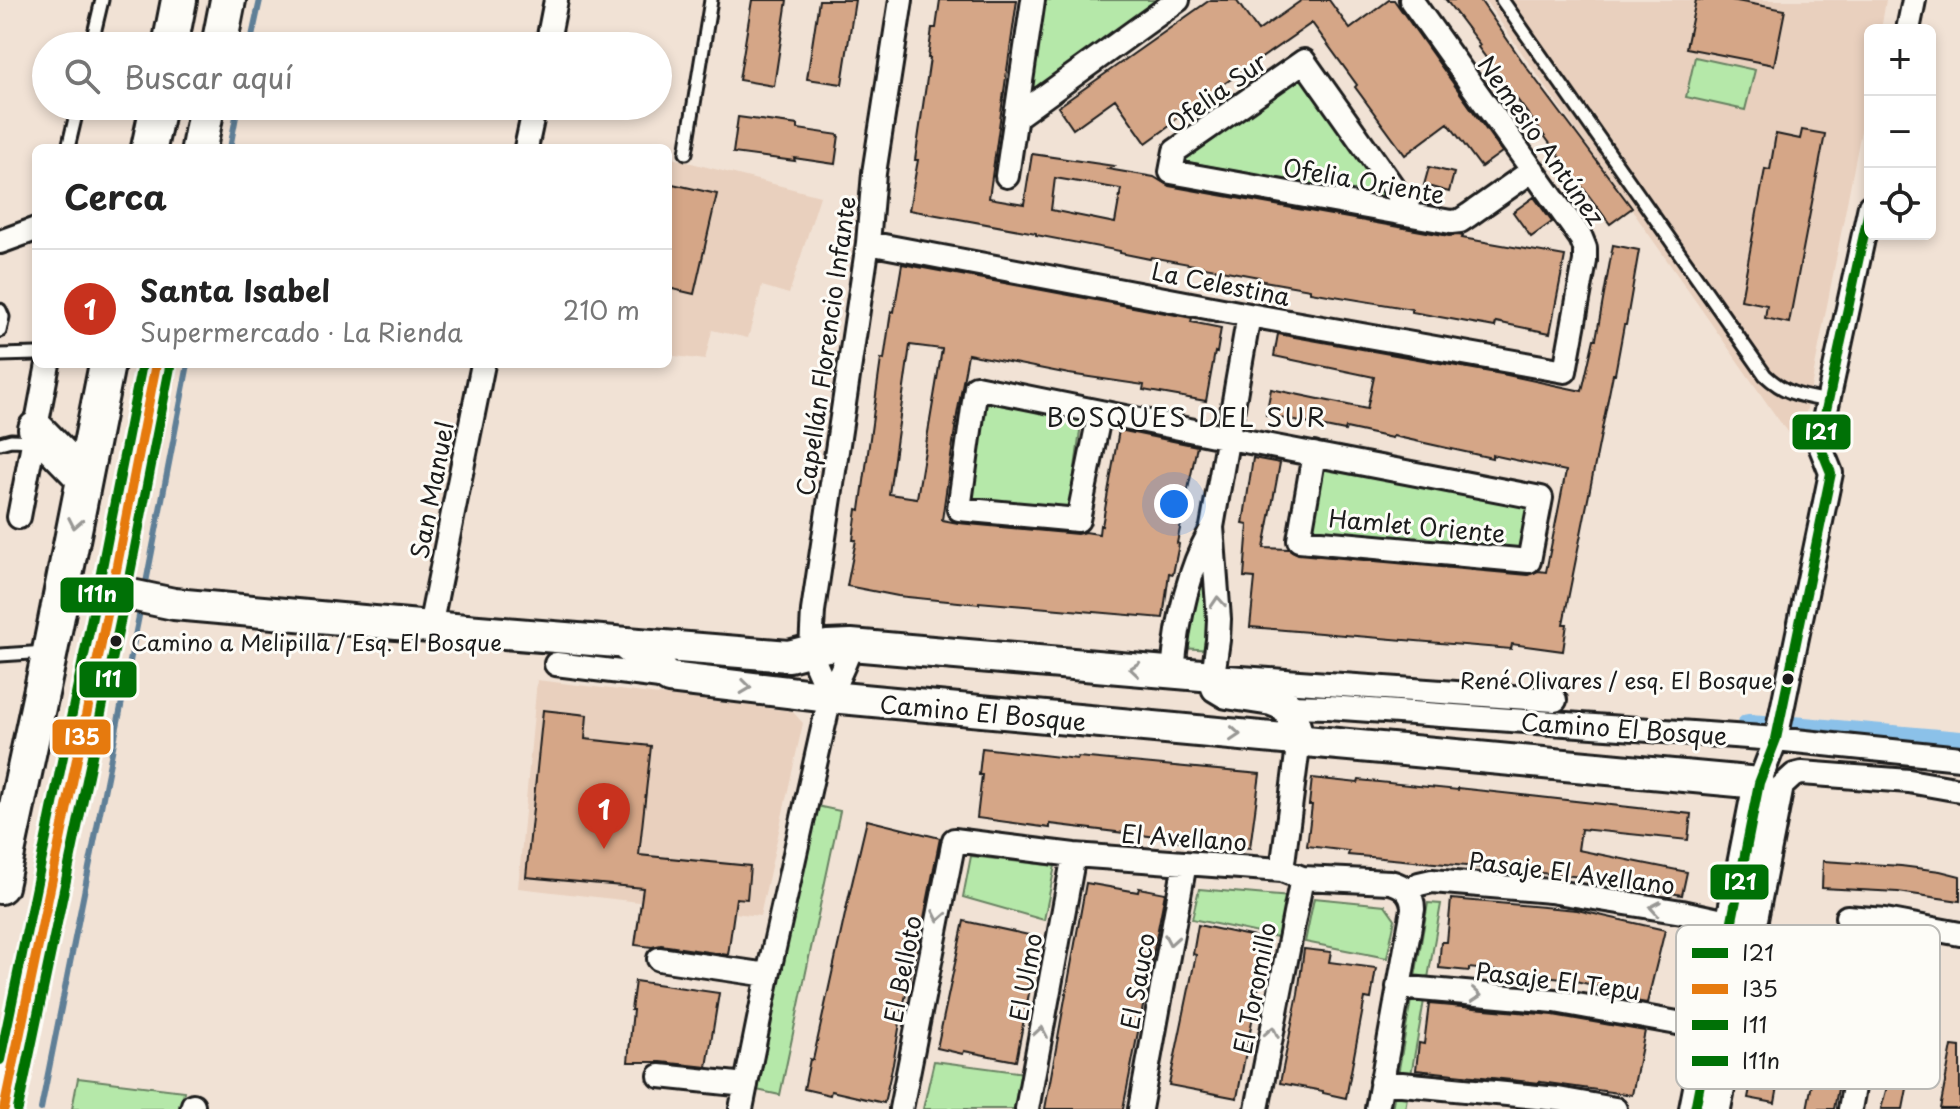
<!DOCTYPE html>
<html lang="es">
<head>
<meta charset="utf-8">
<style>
  body { margin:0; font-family:"Playpen Sans",sans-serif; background:#f6f6f6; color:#222 }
  .controls { position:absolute; right:24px; top:24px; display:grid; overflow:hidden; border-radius:12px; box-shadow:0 4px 12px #0003 }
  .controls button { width:72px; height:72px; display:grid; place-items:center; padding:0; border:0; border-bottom:2px solid #e0e0e0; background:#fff; color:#222; font:40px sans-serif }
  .you { position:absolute; left:1174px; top:504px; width:28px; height:28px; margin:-20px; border:6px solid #fff; border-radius:50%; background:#1a73e8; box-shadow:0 0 0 12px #1a73e833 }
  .badge { display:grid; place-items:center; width:52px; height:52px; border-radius:50%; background:#c8321e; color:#fff; font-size:26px; font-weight:700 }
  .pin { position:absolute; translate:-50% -66px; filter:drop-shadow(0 2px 4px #0008) }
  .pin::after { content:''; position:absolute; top:42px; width:28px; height:24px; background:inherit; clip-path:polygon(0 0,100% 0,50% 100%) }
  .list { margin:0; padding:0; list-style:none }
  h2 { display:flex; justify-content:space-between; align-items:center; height:104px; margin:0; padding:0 32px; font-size:34px }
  h2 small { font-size:26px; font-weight:400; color:#767676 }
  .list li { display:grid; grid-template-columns:52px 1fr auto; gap:24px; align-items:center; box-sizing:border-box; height:120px; padding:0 32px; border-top:2px solid #e0e0e0 }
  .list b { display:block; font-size:30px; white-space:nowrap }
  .list p { margin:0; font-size:26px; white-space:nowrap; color:#767676 }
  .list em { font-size:26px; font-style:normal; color:#767676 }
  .icon { flex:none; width:44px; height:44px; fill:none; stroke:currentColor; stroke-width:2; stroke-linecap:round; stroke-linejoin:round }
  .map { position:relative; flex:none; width:1960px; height:1109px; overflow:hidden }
  .search { position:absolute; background:#fff; box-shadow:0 4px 12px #0003; left:32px; top:32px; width:640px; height:88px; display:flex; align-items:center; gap:20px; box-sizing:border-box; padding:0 28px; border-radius:44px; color:#767676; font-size:30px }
  .panel { position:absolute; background:#fff; box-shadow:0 4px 12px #0003; left:32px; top:144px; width:640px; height:224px; border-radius:12px }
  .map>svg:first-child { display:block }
  .built { fill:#e9d0be }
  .green { fill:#b5e8a9; stroke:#688262; stroke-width:2 }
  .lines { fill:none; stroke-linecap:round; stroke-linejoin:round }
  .stream { stroke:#5f7f97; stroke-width:6 }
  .canal { stroke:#8bc1e9; stroke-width:22 }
  .building { fill:#d5a687; stroke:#1c1c1c; stroke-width:2; fill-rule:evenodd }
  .lane-casing { stroke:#1c1c1c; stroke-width:17 }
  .street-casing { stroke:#1c1c1c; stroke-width:28 }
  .secondary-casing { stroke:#1c1c1c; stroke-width:36 }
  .primary-casing { stroke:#1c1c1c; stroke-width:40 }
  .lane { stroke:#fdfcf7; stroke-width:11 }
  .street { stroke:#fdfcf7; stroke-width:22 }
  .secondary { stroke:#fdfcf7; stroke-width:30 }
  .primary { stroke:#fdfcf7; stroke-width:34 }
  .bus-1-casing { stroke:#fdfcf7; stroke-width:16 }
  .bus-2-casing { stroke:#fdfcf7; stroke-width:16 }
  .bus-3-casing { stroke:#fdfcf7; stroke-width:16 }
  .bus-4-casing { stroke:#fdfcf7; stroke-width:16 }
  .bus-1 { stroke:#007106; stroke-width:10 }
  .bus-2 { stroke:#e67a0e; stroke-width:10 }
  .bus-3 { stroke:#007106; stroke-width:10 }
  .bus-4 { stroke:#007106; stroke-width:10 }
  .oneway { stroke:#989794 }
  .bus-dot { fill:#1c1c1c; stroke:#fdfcf7; stroke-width:3 }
  .labels { text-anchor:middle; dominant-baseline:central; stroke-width:6; stroke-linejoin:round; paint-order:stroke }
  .bus-label { font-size:22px; fill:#1c1c1c; stroke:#fdfcf7; text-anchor:start }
  .street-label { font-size:24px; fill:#1c1c1c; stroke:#fdfcf7 }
  .neighbourhood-label { font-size:26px; letter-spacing:2px; fill:#1c1c1c; stroke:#fdfcf7 }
  .key { fill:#fdfcf7; stroke:#bab9b5; stroke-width:2 }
  .key-label { font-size:22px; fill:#1c1c1c }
  .line-badge { stroke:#fdfcf7; stroke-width:3 }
  .badge-label { font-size:22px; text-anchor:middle; font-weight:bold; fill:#fff }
</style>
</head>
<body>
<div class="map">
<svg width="1960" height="1109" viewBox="0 0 1960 1109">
  <rect width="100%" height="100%" fill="#f1e2d5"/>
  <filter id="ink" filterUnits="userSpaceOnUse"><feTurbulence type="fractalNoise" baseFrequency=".0125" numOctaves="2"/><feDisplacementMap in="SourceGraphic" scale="16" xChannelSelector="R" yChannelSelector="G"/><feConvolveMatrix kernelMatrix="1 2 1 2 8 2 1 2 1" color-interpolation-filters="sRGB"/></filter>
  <g filter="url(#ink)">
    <!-- built -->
    <path class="built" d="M 1485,0 L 1886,0 L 1881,30 L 1870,30 L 1870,85 L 1799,449 Z
      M 668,157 L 820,196 L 789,294 L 762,286 L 748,338 L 712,330 L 705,360 L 668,355 Z
      M 537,680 L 792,711 L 803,723 L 760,916 L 518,888 Z"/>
    <!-- green -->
    <path class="green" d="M 1042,0 L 1166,0 L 1028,99 Z
      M 1695,57 L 1755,70 L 1745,110 L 1686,97 Z
      M 1299,72 L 1389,200 L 1177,160 Z
      M 985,403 L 1082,416 L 1069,513 L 971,500 Z
      M 1320,465 L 1529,506 L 1521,550 L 1308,528 Z
      M 1205,554 L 1211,650 L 1183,648 Z
      M 812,805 L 840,811 L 780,1095 L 752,1089 Z
      M 971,856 L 1055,866 L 1044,920 L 963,897 Z
      M 1199,889 L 1291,897 L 1282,938 L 1192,919 Z
      M 1314,898 L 1385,905 L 1395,919 L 1387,958 L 1305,942 Z
      M 1428,903 L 1441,904 L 1405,1109 L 1392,1109 Z
      M 934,1061 L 1025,1073 L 1018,1109 L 923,1109 Z
      M 78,1078 L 184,1091 L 181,1109 L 72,1109 Z"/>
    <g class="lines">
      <!-- stream -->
      <path class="stream" d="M 250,46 L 260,0
        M 230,148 L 238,106
        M 145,588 L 188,364
        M 41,1109 L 141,606"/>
      <!-- canal -->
      <path class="canal" d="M 1748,725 L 1764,726
        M 1792,727 L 1960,742"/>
    </g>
    <!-- building -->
    <path class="building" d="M 752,0 L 787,0 L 774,86 L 739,80 Z
      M 819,0 L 855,0 L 842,84 L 807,79 Z
      M 940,0 L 1017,0 L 989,198 L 1024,204 L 1032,154 L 1114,166 L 1108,169 L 1154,177 L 1169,186 L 1449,236 L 1458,235 L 1463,236 L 1462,238 L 1565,256 L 1550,333 L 1496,322 L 1495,327 L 1412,312 L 1412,309 L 1310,292 L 1310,289 L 1258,280 L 1259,277 L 1151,257 L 1150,259 L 1120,253 L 1120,251 L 1036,235 L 1036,233 L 909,210 L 918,160 L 915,160 L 930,58 L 928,58 L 932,28 L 936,28 ZM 1055,178 L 1121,189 L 1115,223 L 1051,210 Z
      M 1210,0 L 1236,0 L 1258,31 L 1302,0 L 1329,0 L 1350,29 L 1389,0 L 1394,0 L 1502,152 L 1481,167 L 1448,123 L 1405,155 L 1355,87 L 1357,85 L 1312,23 L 1208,95 L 1170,123 L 1171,125 L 1146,143 L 1115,99 L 1073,129 L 1058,107 Z
      M 1446,0 L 1480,0 L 1527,68 L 1632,208 L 1610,224 L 1478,47 L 1480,45 Z
      M 1696,0 L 1731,0 L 1785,10 L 1774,65 L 1686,48 Z
      M 738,117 L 798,125 L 798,129 L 839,135 L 835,164 L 794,158 L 795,161 L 733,153 Z
      M 1802,130 L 1825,134 L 1789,323 L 1765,318 L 1767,305 L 1741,300 L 1765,169 L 1770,170 L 1776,134 L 1800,139 Z
      M 1429,167 L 1454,173 L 1449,192 L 1424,185 Z
      M 668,183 L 717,194 L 694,294 L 668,288 Z
      M 1534,197 L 1552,222 L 1531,237 L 1513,212 Z
      M 1613,245 L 1639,250 L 1626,325 L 1624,325 L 1615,374 L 1613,374 L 1563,624 L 1567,624 L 1563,651 L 1512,644 L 1511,649 L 1250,627 L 1255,578 L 1244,577 L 1248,525 L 1243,524 L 1253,458 L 1280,463 L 1264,548 L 1289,549 L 1298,554 L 1528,575 L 1538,571 L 1546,572 L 1566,471 L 1492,455 L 1492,458 L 1393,436 L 1392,438 L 1346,428 L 1345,431 L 1266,415 L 1271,389 L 1367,409 L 1374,377 L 1274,356 L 1278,334 L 1507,375 L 1582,391 L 1594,339 L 1596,339 Z
      M 902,264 L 1192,318 L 1191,322 L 1221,328 L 1217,353 L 1215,352 L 1206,401 L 1143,390 L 1144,385 L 1069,374 L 968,354 L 957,415 L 942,520 L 958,523 L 1077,534 L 1085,532 L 1099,534 L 1100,525 L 1102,526 L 1119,430 L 1197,446 L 1177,543 L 1179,544 L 1173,574 L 1169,573 L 1163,618 L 979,602 L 979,604 L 927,599 L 898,596 L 847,586 L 856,540 L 853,540 L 857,509 L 860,510 L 881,359 L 884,360 L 891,311 L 894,312 ZM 910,345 L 942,349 L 917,498 L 889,494 Z
      M 543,710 L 587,715 L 585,739 L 651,746 L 639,855 L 750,866 L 747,899 L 736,898 L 728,955 L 661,945 L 652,947 L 635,945 L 643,888 L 526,877 Z
      M 982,748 L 1077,759 L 1078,757 L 1260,774 L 1250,848 L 1173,840 L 1173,839 L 1050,824 L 1050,828 L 977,818 L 982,775 L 979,775 Z
      M 1312,778 L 1358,783 L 1359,780 L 1458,790 L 1458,788 L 1691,814 L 1688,840 L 1581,829 L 1578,850 L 1687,872 L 1682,895 L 1583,877 L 1371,857 L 1348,855 L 1349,851 L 1307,846 L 1312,805 L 1309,805 Z
      M 867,820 L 940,838 L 921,933 L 902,1011 L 893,1064 L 884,1103 L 831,1091 L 830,1095 L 804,1089 L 810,1059 L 813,1060 L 849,896 Z
      M 1823,861 L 1901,866 L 1940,871 L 1960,876 L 1960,901 L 1898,892 L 1822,888 Z
      M 1086,883 L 1138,892 L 1139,888 L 1165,893 L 1123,1109 L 1045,1109 Z
      M 1451,899 L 1577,910 L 1665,930 L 1647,1003 L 1617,998 L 1618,991 L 1563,978 L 1469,968 L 1469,971 L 1439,968 L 1441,942 L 1447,942 Z
      M 964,921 L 1038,937 L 1028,983 L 1031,983 L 1016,1061 L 964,1051 L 963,1054 L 937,1048 Z
      M 1198,925 L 1269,940 L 1263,970 L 1262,970 L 1237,1098 L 1169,1085 L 1196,955 L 1193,954 Z
      M 1835,938 L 1861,943 L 1843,1023 L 1851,1024 L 1834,1109 L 1807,1109 L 1827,1008 L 1820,1006 Z
      M 1908,944 L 1934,950 L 1903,1109 L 1881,1109 L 1891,1072 L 1883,1070 Z
      M 1304,949 L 1331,952 L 1329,962 L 1376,968 L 1371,999 L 1365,998 L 1346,1098 L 1323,1093 L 1323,1091 L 1280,1083 L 1298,994 Z
      M 635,981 L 719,993 L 707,1067 L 661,1062 L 628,1062 L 633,1010 L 631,1010 Z
      M 1429,1004 L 1553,1015 L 1645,1031 L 1632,1095 L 1540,1082 L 1540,1083 L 1416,1070 L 1419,1043 L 1424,1044 Z
      M 1763,1014 L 1790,1020 L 1775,1103 L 1748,1098 L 1759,1045 L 1757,1045 Z
      M 1952,1046 L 1960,1047 L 1960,1109 L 1940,1109 Z"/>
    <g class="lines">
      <defs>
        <path id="lane" d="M 1502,0 L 1765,375 C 1785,394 1801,396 1828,401
          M 91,46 L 102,0
          M 68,148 L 78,106
          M 686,153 L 711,0
          M 0,310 L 3,317 L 0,331
          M 0,355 L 36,354
          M 0,443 L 11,440 L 34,441
          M 0,655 L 47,652"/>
        <path id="street" d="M 1908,30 L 1914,0
          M 547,46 L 556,0
          M 1016,117 L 1178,0
          M 526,148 L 535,106
          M 1007,176 L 1033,0
          M 1412,214 L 1304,61 L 1175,151 L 1171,172 L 1451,222 L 1460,221 L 1469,215 L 1533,170
          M 0,242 L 36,229
          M 868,243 L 1249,315 L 1565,371 L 1585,261 L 1585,248 L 1581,238 L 1411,0
          M 1249,315 L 1212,527 L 1219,619 L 1218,640 L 1213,676 L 1555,700
          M 1100,412 L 1078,520 L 959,509 L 976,387 L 1229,438 L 1541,498 L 1529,561 L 1299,540 L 1314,454
          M 19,517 L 48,364
          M 430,627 L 483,364
          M 556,664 L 668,678
          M 1173,672 C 1177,624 1186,575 1210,532
          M 830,697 L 816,665 L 811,649 L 813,611 L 868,243 L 874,173 L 901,0
          M 1287,706 L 1328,707 L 1776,739 L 1960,758
          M 1759,783 L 1776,739 L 1831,473 L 1819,443 L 1870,206
          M 1282,870 L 1299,739
          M 1408,891 L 1419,884 L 1432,881 L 1550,891 L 1682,912 L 1732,923
          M 1847,917 L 1885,920 L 1960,934
          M 659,959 L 768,975
          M 1398,987 L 1555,1001 L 1711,1029
          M 660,1076 L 746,1085
          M 1381,1082 L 1558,1099 L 1615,1109
          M 192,1109 L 193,1105
          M 741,1109 L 768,975 L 830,697 C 836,679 846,664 851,645
          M 901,1109 L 954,840 L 1074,855 L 1282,870 L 1302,878 L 1390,882 C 1404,885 1413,894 1413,909 L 1377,1109
          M 1027,1109 L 1074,855
          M 1140,1109 L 1185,863
          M 1257,1109 L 1302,878
          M 1719,1109 L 1782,786 L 1794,775 L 1802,773 L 1909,781 L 1960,790
          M 1850,1109 L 1885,920"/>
        <path id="secondary" d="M 112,591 L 174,604 L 430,627 L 789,656 L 827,646 L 851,645 L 1213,676 L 1217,687 L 1227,693 L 1272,700 L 1287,706 L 1292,717 L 1299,739
          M 623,643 L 669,678 L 830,697 L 1759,783 L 1695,1109"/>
        <path id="primary" d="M 170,46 L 179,0
          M 219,46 L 228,0
          M 149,148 L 158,106
          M 199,148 L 207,106
          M 36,429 L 83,477
          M 0,886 L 50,651 L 107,364
          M 4,1109 L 112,591 L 156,364"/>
      </defs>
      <!-- lane casing -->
      <use href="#lane" class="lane-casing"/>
      <!-- street casing -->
      <use href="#street" class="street-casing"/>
      <!-- secondary casing -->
      <use href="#secondary" class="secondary-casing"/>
      <!-- primary casing -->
      <use href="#primary" class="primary-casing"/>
      <!-- lane -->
      <use href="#lane" class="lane"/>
      <!-- street -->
      <use href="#street" class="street"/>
      <!-- secondary -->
      <use href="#secondary" class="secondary"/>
      <!-- primary -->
      <use href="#primary" class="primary"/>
      <defs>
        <path id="bus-1" d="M 1695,1109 L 1759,783 L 1776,739 L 1831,473 L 1819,443 L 1870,206"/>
        <path id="bus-2" d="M 4,1109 L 112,591 L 156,364"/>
        <path id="bus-3" d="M 18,1109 L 126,594 L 170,367"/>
        <path id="bus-4" d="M 0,1060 L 98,588 L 142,364"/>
      </defs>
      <!-- bus-1 casing -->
      <use href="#bus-1" class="bus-1-casing"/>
      <!-- bus-2 casing -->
      <use href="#bus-2" class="bus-2-casing"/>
      <!-- bus-3 casing -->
      <use href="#bus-3" class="bus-3-casing"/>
      <!-- bus-4 casing -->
      <use href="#bus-4" class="bus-4-casing"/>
      <!-- bus-1 -->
      <use href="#bus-1" class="bus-1"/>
      <!-- bus-2 -->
      <use href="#bus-2" class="bus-2"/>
      <!-- bus-3 -->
      <use href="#bus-3" class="bus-3"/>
      <!-- bus-4 -->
      <use href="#bus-4" class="bus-4"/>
    </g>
    <!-- one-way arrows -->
    <defs><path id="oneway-chevron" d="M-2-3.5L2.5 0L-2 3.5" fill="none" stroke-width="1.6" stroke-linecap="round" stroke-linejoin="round" transform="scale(2)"/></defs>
    <g class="oneway">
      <use href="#oneway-chevron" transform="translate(75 523) rotate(101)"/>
      <use href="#oneway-chevron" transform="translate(1218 602) rotate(-94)"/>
      <use href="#oneway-chevron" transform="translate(1135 669) rotate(-175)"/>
      <use href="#oneway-chevron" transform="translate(746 687) rotate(7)"/>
      <use href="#oneway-chevron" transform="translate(1235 734) rotate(4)"/>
      <use href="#oneway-chevron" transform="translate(1655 908) rotate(-170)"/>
      <use href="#oneway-chevron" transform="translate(939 916) rotate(101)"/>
      <use href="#oneway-chevron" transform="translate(1171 940) rotate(100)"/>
      <use href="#oneway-chevron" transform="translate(1476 995) rotate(5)"/>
      <use href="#oneway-chevron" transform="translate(1041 1032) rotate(-80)"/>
      <use href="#oneway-chevron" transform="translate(1272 1032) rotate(-79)"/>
    </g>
  </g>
  <!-- markers -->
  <g class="bus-dot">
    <circle cx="116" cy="641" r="7"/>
    <circle cx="1788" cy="679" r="7"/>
  </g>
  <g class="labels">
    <!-- bus labels -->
    <g class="bus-label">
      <text x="131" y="641">Camino a Melipilla / Esq. El Bosque</text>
      <text x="1773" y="679" text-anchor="end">René Olivares / esq. El Bosque</text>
    </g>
    <!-- street labels -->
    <g class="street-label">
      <text transform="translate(1216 92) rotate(-36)">Ofelia Sur</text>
      <text transform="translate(1542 140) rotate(55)">Nemesio Antúnez</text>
      <text transform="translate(1364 180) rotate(10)">Ofelia Oriente</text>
      <text transform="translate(1221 283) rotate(11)">La Celestina</text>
      <text transform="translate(825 346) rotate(-82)">Capellán Florencio Infante</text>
      <text transform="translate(431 490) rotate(-79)">San Manuel</text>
      <text transform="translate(1417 525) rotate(5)">Hamlet Oriente</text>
      <text transform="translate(983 712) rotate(5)">Camino El Bosque</text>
      <text transform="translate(1624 728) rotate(4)">Camino El Bosque</text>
      <text transform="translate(1184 837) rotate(4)">El Avellano</text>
      <text transform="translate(1572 872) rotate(7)">Pasaje El Avellano</text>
      <text transform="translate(902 969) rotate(-79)">El Belloto</text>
      <text transform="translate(1025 977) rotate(-80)">El Ulmo</text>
      <text transform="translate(1558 980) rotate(7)">Pasaje El Tepu</text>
      <text transform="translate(1137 981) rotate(-80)">El Sauco</text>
      <text transform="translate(1254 988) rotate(-79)">El Toromillo</text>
    </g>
    <!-- neighbourhood labels -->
    <g class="neighbourhood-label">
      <text x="1187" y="416">BOSQUES DEL SUR</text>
    </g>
  </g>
  <!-- legend -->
  <rect x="1676" y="925" width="264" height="164" rx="12" class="key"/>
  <rect x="1692" y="948" width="36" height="10" fill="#007106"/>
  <rect x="1692" y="984" width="36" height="10" fill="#e67a0e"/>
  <rect x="1692" y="1020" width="36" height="10" fill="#007106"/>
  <rect x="1692" y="1056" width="36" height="10" fill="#007106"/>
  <g class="key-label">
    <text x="1742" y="961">I21</text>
    <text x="1742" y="997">I35</text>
    <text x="1742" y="1033">I11</text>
    <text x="1742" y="1069">I11n</text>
  </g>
  <g class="line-badge">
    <rect x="1791" y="413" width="61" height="38" rx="8" fill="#007106"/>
    <rect x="59" y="576" width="76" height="38" rx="8" fill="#007106"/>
    <rect x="78" y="660" width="60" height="39" rx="8" fill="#007106"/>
    <rect x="51" y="718" width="61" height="38" rx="8" fill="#e67a0e"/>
    <rect x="1709" y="863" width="61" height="38" rx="8" fill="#007106"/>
  </g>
  <g class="badge-label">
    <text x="1821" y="440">I21</text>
    <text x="97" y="602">I11n</text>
    <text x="108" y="687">I11</text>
    <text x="82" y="745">I35</text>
    <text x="1740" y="890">I21</text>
  </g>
</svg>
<div class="controls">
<button>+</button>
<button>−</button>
<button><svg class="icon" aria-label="locate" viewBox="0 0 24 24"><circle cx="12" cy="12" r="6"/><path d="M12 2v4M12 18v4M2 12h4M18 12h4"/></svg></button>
</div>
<div class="you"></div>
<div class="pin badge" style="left:604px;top:849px">1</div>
<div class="search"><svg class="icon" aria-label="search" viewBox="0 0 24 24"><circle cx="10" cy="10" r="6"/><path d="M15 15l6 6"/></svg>Buscar aquí</div>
<section class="panel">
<h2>Cerca<small></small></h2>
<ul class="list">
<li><span class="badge">1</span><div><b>Santa Isabel</b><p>Supermercado · La Rienda</p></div><em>210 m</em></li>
</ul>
</section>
</div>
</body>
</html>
